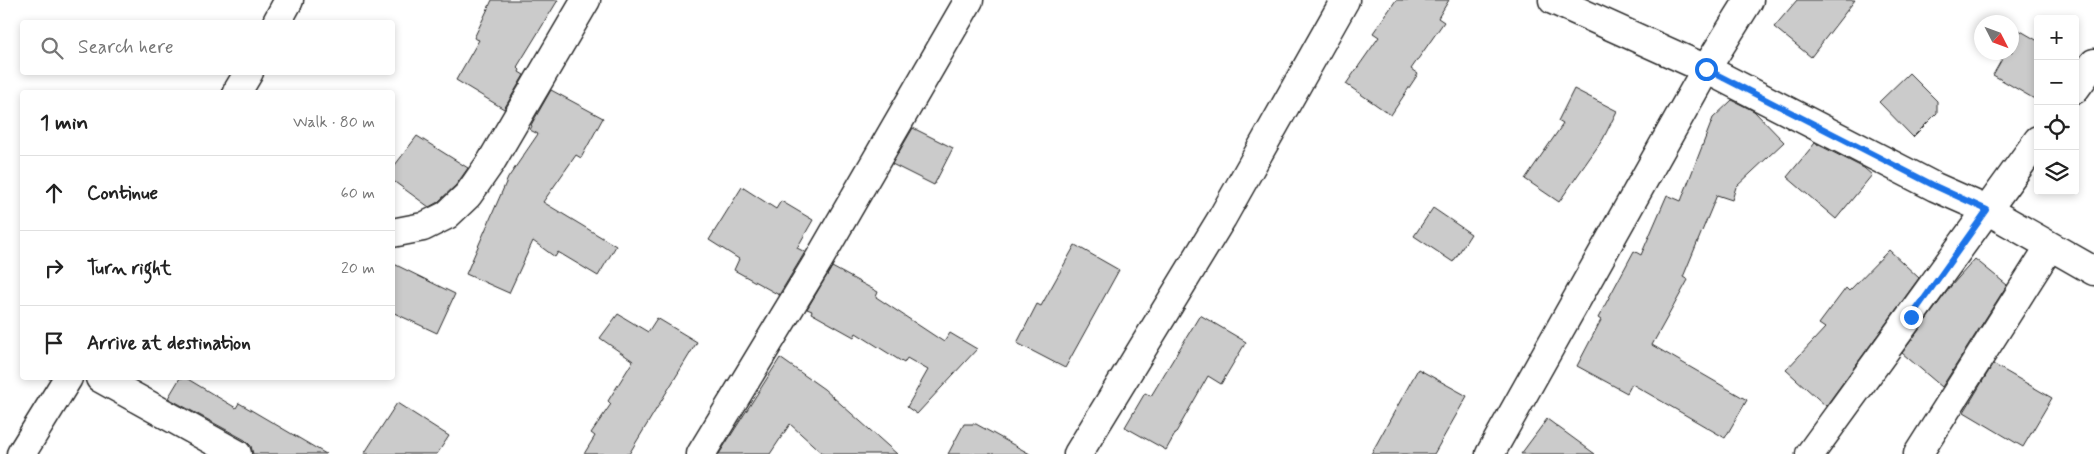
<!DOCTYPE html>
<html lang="en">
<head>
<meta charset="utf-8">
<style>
  body { margin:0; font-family:Mynerve,sans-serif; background:#f6f6f6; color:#222 }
  .controls { position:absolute; right:15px; top:15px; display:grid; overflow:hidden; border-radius:5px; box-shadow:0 2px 8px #0003 }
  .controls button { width:45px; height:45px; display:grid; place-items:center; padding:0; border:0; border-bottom:1px solid #e0e0e0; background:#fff; color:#222; font:25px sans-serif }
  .compass { position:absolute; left:1974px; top:15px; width:45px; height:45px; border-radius:50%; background:#fff; box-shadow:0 2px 8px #0003; rotate:132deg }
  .stop { position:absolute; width:15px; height:15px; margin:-11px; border:4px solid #1a73e8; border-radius:50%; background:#fff }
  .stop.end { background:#1a73e8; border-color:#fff; box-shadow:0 1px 5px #0008 }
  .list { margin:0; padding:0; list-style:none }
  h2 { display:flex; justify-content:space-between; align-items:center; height:65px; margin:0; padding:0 20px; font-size:21px }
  h2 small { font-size:16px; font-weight:400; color:#767676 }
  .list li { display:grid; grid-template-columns:32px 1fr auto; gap:15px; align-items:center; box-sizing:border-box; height:75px; padding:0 20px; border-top:1px solid #e0e0e0 }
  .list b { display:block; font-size:19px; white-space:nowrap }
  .list em { font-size:16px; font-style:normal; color:#767676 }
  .icon { flex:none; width:28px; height:28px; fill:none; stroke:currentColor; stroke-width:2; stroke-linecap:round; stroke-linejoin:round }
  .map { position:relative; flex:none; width:2094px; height:454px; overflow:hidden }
  .search { position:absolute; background:#fff; box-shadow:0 2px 8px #0003; left:20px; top:20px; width:375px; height:55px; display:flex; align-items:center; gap:12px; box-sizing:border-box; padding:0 18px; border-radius:5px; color:#767676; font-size:19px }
  .panel { position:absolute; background:#fff; box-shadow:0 2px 8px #0003; left:20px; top:90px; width:375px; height:290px; border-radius:5px }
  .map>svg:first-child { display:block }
  .building { fill:#cbcbcb; stroke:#2b2b2b }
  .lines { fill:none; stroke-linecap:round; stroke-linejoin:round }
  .minor-casing { stroke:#2b2b2b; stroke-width:31 }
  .minor { stroke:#fff; stroke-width:28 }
  .route { stroke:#1a73e8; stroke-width:6 }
</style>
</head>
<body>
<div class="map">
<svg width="2094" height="454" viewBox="0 0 2094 454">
  <rect width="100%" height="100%" fill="#fff"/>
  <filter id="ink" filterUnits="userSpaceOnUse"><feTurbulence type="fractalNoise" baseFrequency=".02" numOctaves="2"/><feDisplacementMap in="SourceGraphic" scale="10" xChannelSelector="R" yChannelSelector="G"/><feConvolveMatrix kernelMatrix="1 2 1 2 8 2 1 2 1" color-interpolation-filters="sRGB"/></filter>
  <g filter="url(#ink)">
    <!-- building -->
    <path class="building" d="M 492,0 L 558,0 L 517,67 L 520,70 L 519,72 L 524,75 L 504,109 L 456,80 L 479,40 L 474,38 Z
      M 1396,0 L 1449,0 L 1438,18 L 1444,22 L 1411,69 L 1418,74 L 1391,115 L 1346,84 L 1379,37 L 1373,33 Z
      M 1797,0 L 1855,0 L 1811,57 L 1774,27 Z
      M 2019,30 L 2038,41 L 2038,101 L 1993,75 L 2006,52 L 2012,52 L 2012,43 Z
      M 1909,73 L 1937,101 L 1937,113 L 1913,137 L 1879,102 Z
      M 1574,89 L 1617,111 L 1603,139 L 1559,202 L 1525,179 L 1563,124 L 1558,121 Z
      M 551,90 L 603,118 L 581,158 L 576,155 L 543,202 L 616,246 L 598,276 L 558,252 L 555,257 L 533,241 L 509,293 L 466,274 L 508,178 L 538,134 L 530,130 L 532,126 L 531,125 Z
      M 1732,100 L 1754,111 L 1784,142 L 1736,187 L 1732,200 L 1717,195 L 1683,277 L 1688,280 L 1652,345 L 1747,400 L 1725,438 L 1632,384 L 1627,393 L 1577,366 L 1601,320 L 1598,318 L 1634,251 L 1641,255 L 1667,195 L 1681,201 L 1713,118 Z
      M 913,128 L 953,148 L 934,185 L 892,164 Z
      M 417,136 L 468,168 L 456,185 L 438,202 L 429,207 L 392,180 L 392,169 Z
      M 1815,143 L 1864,168 L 1872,175 L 1836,219 L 1787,177 Z
      M 742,187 L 776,209 L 781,201 L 813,220 L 797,248 L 805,252 L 779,295 L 734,270 L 739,259 L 709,240 Z
      M 1433,208 L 1471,234 L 1453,262 L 1414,236 Z
      M 1075,245 L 1119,270 L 1065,368 L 1017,343 L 1037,304 L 1041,306 Z
      M 1889,250 L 1919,278 L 1826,406 L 1786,370 L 1825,328 L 1819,324 L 1846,288 L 1849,291 Z
      M 1975,259 L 2007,285 L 1942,387 L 1902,353 L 1951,286 Z
      M 392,263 L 455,294 L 437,333 L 392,312 Z
      M 832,267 L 878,292 L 876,297 L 944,342 L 950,333 L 977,349 L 917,414 L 907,407 L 928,370 L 907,358 L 904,363 L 856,333 L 854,337 L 811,313 L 812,311 L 807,309 Z
      M 618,314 L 648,332 L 657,318 L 697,342 L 629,454 L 584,454 L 595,436 L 591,433 L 611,404 L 608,401 L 633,361 L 600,338 Z
      M 1200,315 L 1246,342 L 1221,384 L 1208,376 L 1166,450 L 1125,427 L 1145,393 L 1151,396 Z
      M 780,358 L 824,389 L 897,454 L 823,454 L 790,424 L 770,454 L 719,454 Z
      M 1993,364 L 2052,398 L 2023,447 L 1964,412 Z
      M 1418,369 L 1467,396 L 1434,454 L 1371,454 Z
      M 180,378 L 186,378 L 236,408 L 239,403 L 326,454 L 253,454 L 251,446 L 245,440 L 168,398 Z
      M 397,403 L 449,436 L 437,454 L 364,454 Z
      M 1547,419 L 1595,454 L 1521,454 Z
      M 964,424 L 976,424 L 1030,454 L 948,454 Z"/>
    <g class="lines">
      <defs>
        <path id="minor" d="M 1553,0 L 1706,69 L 1935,187 L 1987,210 L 2094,271
          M 277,22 L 289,0
          M 2075,89 L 2094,63
          M 237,92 L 249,72
          M 392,233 L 423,227 L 447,215 L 468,195 L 491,162 L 586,0
          M 100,378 L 237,454
          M 21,454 L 68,378
          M 701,454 L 818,261 L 969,0
          M 1078,454 L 1222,218 L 1345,0
          M 1490,454 L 1706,69 L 1749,0
          M 1810,454 L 2038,140
          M 1918,454 L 2050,246"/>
      </defs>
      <!-- minor casing -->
      <use href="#minor" class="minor-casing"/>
      <!-- minor -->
      <use href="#minor" class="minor"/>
    </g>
  </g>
  <g class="lines" filter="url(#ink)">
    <!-- route -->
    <path class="route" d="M 1706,69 L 1935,186 L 1987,210 L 1911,317"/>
  </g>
</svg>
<div class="controls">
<button>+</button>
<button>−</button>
<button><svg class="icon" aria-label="locate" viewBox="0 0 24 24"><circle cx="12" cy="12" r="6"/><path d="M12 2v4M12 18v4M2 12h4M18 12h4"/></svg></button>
<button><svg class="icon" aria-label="layers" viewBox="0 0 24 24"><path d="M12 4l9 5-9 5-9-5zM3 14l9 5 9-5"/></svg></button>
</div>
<svg class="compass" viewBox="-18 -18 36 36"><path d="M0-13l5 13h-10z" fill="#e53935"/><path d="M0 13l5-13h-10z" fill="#767676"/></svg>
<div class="stop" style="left:1706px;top:69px"></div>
<div class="stop end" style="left:1911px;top:317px"></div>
<div class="search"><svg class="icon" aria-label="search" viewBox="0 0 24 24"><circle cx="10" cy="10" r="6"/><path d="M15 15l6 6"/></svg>Search here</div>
<section class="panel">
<h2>1 min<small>Walk · 80 m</small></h2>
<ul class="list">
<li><svg class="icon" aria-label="ahead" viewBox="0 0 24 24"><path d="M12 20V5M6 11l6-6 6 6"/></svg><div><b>Continue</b></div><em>60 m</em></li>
<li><svg class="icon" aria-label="right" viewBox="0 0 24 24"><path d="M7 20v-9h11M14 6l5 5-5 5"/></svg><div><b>Turn right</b></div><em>20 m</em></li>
<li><svg class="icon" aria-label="arrive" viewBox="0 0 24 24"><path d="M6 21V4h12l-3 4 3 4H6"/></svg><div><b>Arrive at destination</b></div></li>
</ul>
</section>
</div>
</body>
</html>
